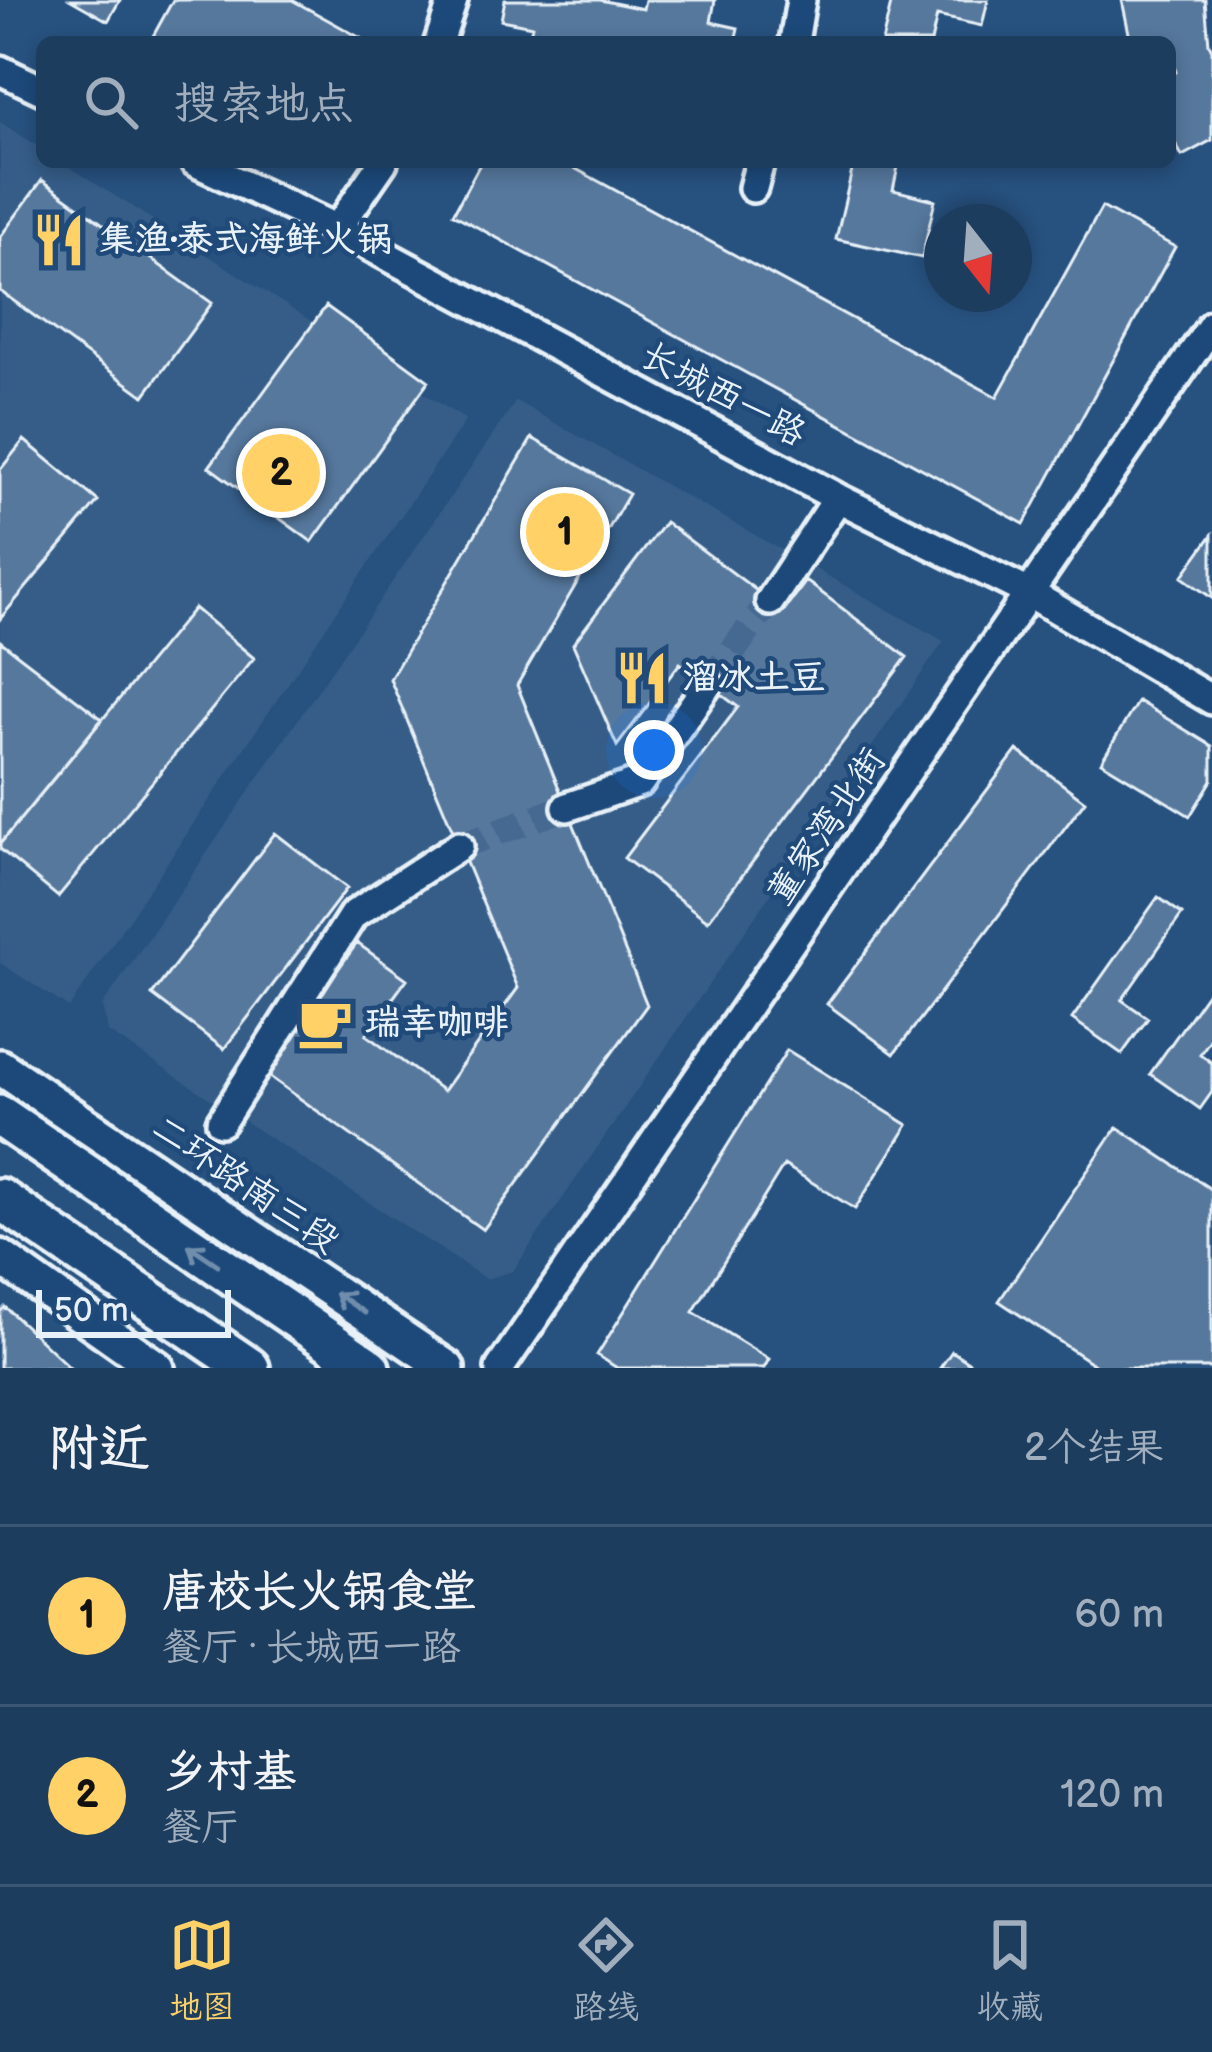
<!DOCTYPE html>
<html lang="zh">
<head>
<meta charset="utf-8">
<style>
  body { margin:0; font-family:"Balsamiq Sans","LXGW WenKai TC",sans-serif; background:#254465; color:#f1f3f6 }
  .compass { position:absolute; left:924px; top:204px; width:108px; height:108px; border-radius:50%; background:#1d3d5f; box-shadow:0 6px 18px #0003; rotate:163deg }
  .scale { position:absolute; left:36px; bottom:30px; width:195px; box-sizing:border-box; padding-left:12px; border:6px solid #e8f1f8; border-top:0; font-size:33px; line-height:42px; white-space:nowrap; color:#e8f1f8; -webkit-text-stroke:9px #1f4a7a; paint-order:stroke }
  .you { position:absolute; left:654px; top:750px; width:42px; height:42px; margin:-30px; border:9px solid #fff; border-radius:50%; background:#1a73e8; box-shadow:0 0 0 18px #1a73e833 }
  .badge { display:grid; place-items:center; width:78px; height:78px; border-radius:50%; background:#ffd166; color:#111; font-size:39px; font-weight:700 }
  .pin { position:absolute; translate:-50% -50%; border:6px solid #fff; box-shadow:0 3px 12px #0006 }
  .list { margin:0; padding:0; list-style:none }
  h2 { display:flex; justify-content:space-between; align-items:center; height:156px; margin:0; padding:0 48px; font-size:51px }
  h2 small { font-size:39px; font-weight:400; color:#a0aebd }
  .list li { display:grid; grid-template-columns:78px 1fr auto; gap:36px; align-items:center; box-sizing:border-box; height:180px; padding:0 48px; border-top:3px solid #3b5674 }
  .list b { display:block; font-size:45px; white-space:nowrap }
  .list p { margin:0; font-size:39px; white-space:nowrap; color:#a0aebd }
  .list em { font-size:39px; font-style:normal; color:#a0aebd }
  .icon { flex:none; width:66px; height:66px; fill:none; stroke:currentColor; stroke-width:2; stroke-linecap:round; stroke-linejoin:round }
  .map { position:relative; flex:none; width:1212px; height:1368px; overflow:hidden }
  .search { position:absolute; background:#1d3d5f; box-shadow:0 6px 18px #0003; left:36px; right:36px; top:36px; height:132px; display:flex; align-items:center; gap:30px; box-sizing:border-box; padding:0 42px; border-radius:18px; color:#a0aebd; font-size:45px }
  .sheet { height:516px; background:#1d3d5f }
  nav { display:flex; justify-content:space-around; align-items:center; box-sizing:border-box; height:168px; border-top:3px solid #3b5674; background:#1d3d5f; font-size:33px; color:#a0aebd }
  nav a { display:grid; justify-items:center; gap:6px }
  nav .on { color:#ffd166 }
  .map>svg:first-child { display:block }
  .built { fill:#355d88 }
  .building { fill:#57789d; stroke:#e8f1f8; stroke-width:3 }
  .lines { fill:none; stroke-linecap:round; stroke-linejoin:round }
  .minor-tunnel { stroke:#446991; stroke-width:27; stroke-dasharray:27 14; stroke-linecap:butt }
  .minor-casing { stroke:#e8f1f8; stroke-width:36 }
  .major-casing { stroke:#e8f1f8; stroke-width:42 }
  .highway-casing { stroke:#e8f1f8; stroke-width:48 }
  .minor { stroke:#1f4a7a; stroke-width:27 }
  .major { stroke:#1f4a7a; stroke-width:33 }
  .highway { stroke:#1f4a7a; stroke-width:39 }
  .oneway { stroke:#6f8dac }
  .labels { text-anchor:middle; dominant-baseline:central; stroke-width:9; stroke-linejoin:round; paint-order:stroke }
  .poi-label { font-size:36px; font-weight:bold; fill:#e8f1f8; stroke:#1f4a7a; text-anchor:start }
  .street-label { font-size:36px; fill:#e8f1f8; stroke:#1f4a7a }
</style>
</head>
<body>
<div class="map">
<svg width="1212" height="1368" viewBox="0 0 1212 1368">
  <rect width="100%" height="100%" fill="#27517f"/>
  <filter id="ink" filterUnits="userSpaceOnUse"><feTurbulence type="fractalNoise" baseFrequency=".00833" numOctaves="2"/><feDisplacementMap in="SourceGraphic" scale="24" xChannelSelector="R" yChannelSelector="G"/><feConvolveMatrix kernelMatrix="1 2 1 2 8 2 1 2 1" color-interpolation-filters="sRGB"/></filter>
  <g filter="url(#ink)">
    <!-- built -->
    <path class="built" d="M 0,122 L 42,149 L 42,162 L 62,162 L 466,420 L 69,1008 L 0,963 Z
      M 516,401 L 944,641 L 513,1271 L 486,1279 L 108,1032 L 102,1006 Z"/>
    <!-- building -->
    <path class="building" d="M 71,0 L 120,0 L 108,21 Z
      M 173,0 L 292,0 L 368,42 L 159,42 L 152,38 Z
      M 505,0 L 600,0 L 643,9 L 645,0 L 715,0 L 711,22 L 738,28 L 735,42 L 590,42 L 573,39 L 572,42 L 528,42 L 532,26 L 501,20 Z
      M 892,0 L 988,0 L 982,26 L 937,16 L 931,42 L 882,42 Z
      M 1122,0 L 1205,0 L 1209,44 L 1212,50 L 1212,140 L 1182,156 L 1170,134 L 1170,76 L 1176,72 L 1170,55 L 1170,42 L 1165,42 L 1164,39 L 1130,38 Z
      M 481,162 L 563,162 L 997,397 L 1102,207 L 1175,247 L 1024,524 L 453,214 Z
      M 854,162 L 899,162 L 893,190 L 935,200 L 922,258 L 836,239 Z
      M 42,180 L 212,303 L 144,396 L 0,291 L 0,237 Z
      M 326,306 L 429,381 L 312,542 L 209,467 Z
      M 532,438 L 629,494 L 517,685 L 647,1005 L 483,1230 L 263,1072 L 357,943 L 407,979 L 366,1035 L 443,1091 L 518,988 L 390,679 Z
      M 24,440 L 98,501 L 0,619 L 0,470 Z
      M 665,522 L 784,611 L 806,581 L 907,657 L 708,921 L 624,858 L 738,707 L 680,663 L 617,746 L 573,644 Z
      M 1212,535 L 1212,598 L 1182,577 Z
      M 194,608 L 254,658 L 58,897 L 0,849 L 0,844 Z
      M 0,641 L 102,719 L 0,844 Z
      M 1138,701 L 1212,746 L 1212,780 L 1190,816 L 1101,762 Z
      M 1017,750 L 1085,801 L 894,1054 L 827,1004 Z
      M 275,833 L 347,888 L 224,1049 L 152,995 Z
      M 1158,897 L 1182,914 L 1122,1000 L 1148,1018 L 1122,1054 L 1072,1019 Z
      M 1212,986 L 1212,1037 L 1200,1054 L 1212,1063 L 1212,1092 L 1200,1109 L 1150,1074 Z
      M 787,1050 L 908,1125 L 855,1209 L 784,1165 L 693,1312 L 769,1359 L 764,1368 L 617,1368 L 597,1355 Z
      M 1117,1127 L 1212,1190 L 1212,1368 L 1099,1368 L 999,1301 Z
      M 5,1307 L 70,1368 L 0,1368 L 0,1312 Z
      M 952,1351 L 977,1368 L 940,1368 Z"/>
    <g class="lines">
      <!-- minor-tunnel -->
      <path class="minor-tunnel" d="M 708,684 L 770,601
        M 459,846 L 567,807"/>
      <defs>
        <path id="minor" d="M 439,42 L 453,0
          M 794,42 L 801,0
          M 0,70 L 42,90
          M 195,162 L 337,229 L 838,498 L 1031,594 L 1212,700
          M 753,188 L 760,162
          M 337,229 L 383,162
          M 770,601 L 838,498
          M 567,807 L 640,782 L 708,684
          M 221,1122 L 353,915 L 459,846
          M 500,1368 L 1212,325"/>
        <path id="major" d="M 0,1067 L 447,1368
          M 0,1257 L 157,1368"/>
        <path id="highway" d="M 0,1116 L 369,1368
          M 0,1199 L 249,1368"/>
      </defs>
      <!-- minor casing -->
      <use href="#minor" class="minor-casing"/>
      <!-- major casing -->
      <use href="#major" class="major-casing"/>
      <!-- highway casing -->
      <use href="#highway" class="highway-casing"/>
      <!-- minor -->
      <use href="#minor" class="minor"/>
      <!-- major -->
      <use href="#major" class="major"/>
      <!-- highway -->
      <use href="#highway" class="highway"/>
    </g>
    <!-- one-way arrows -->
    <defs><path id="oneway-shaft" d="M-6 0H5M1.5-3L5.5 0L1.5 3" fill="none" stroke-width="1.6" stroke-linecap="round" stroke-linejoin="round" transform="scale(3)"/></defs>
    <g class="oneway">
      <use href="#oneway-shaft" transform="translate(203 1255) rotate(-146)"/>
      <use href="#oneway-shaft" transform="translate(350 1303) rotate(-146)"/>
    </g>
  </g>
  <!-- icons -->
  <defs>
    <symbol id="restaurant-bare" viewBox="-9 -9 18 18"><path d="M-5-6h1v4h1v-4h1v4h1v-4h1v5L-1.5 .5V6h-2V.5L-5-1ZM5-6V6H3V1.5H1.5Q1.5-4 5-6Z" fill="#ffd166" stroke="#1f4a7a" stroke-width="2.5" paint-order="stroke"/></symbol>
    <symbol id="cafe-bare" viewBox="-9 -9 18 18"><path d="M-5.5-4.5H6V0H3Q3 3.5 0 3.5H-2.5Q-5.5 3.5-5.5 0ZM3-3.2v2h1.7v-2ZM-6 4.5H4V6H-6Z" fill="#ffd166" stroke="#1f4a7a" stroke-width="2.5" paint-order="stroke"/></symbol>
  </defs>
  <g fill-rule="evenodd">
    <use href="#restaurant-bare" x="21" y="202" width="76" height="76"/>
    <use href="#restaurant-bare" x="604" y="640" width="76" height="76"/>
    <use href="#cafe-bare" x="287" y="985" width="76" height="76"/>
  </g>
  <g class="labels">
    <!-- poi labels -->
    <g class="poi-label">
      <text x="99" y="240">集渔·泰式海鲜火锅</text>
      <text x="682" y="678">溜冰土豆</text>
      <text x="365" y="1023">瑞幸咖啡</text>
    </g>
    <!-- street labels -->
    <g class="street-label">
      <text transform="translate(723 395) rotate(28)">长城西一路</text>
      <text transform="translate(827 827) rotate(-56)">董家湾北街</text>
      <text transform="translate(245 1185) rotate(34)">二环路南三段</text>
    </g>
  </g>
</svg>
<svg class="compass" viewBox="-18 -18 36 36"><path d="M0-13l5 13h-10z" fill="#e53935"/><path d="M0 13l5-13h-10z" fill="#a0aebd"/></svg>
<div class="scale">50 m</div>
<div class="you"></div>
<div class="pin badge" style="left:565px;top:532px">1</div>
<div class="pin badge" style="left:281px;top:473px">2</div>
<div class="search"><svg class="icon" aria-label="search" viewBox="0 0 24 24"><circle cx="10" cy="10" r="6"/><path d="M15 15l6 6"/></svg>搜索地点</div>
</div>
<section class="sheet">
<h2>附近<small>2个结果</small></h2>
<ul class="list">
<li><span class="badge">1</span><div><b>唐校长火锅食堂</b><p>餐厅 · 长城西一路</p></div><em>60 m</em></li>
<li><span class="badge">2</span><div><b>乡村基</b><p>餐厅</p></div><em>120 m</em></li>
</ul>
</section>
<nav>
<a class="on"><svg class="icon" aria-label="map" viewBox="0 0 24 24"><path d="M3 6l6-2 6 2 6-2v14l-6 2-6-2-6 2zM9 4v14M15 6v14"/></svg>地图</a>
<a><svg class="icon" aria-label="directions" viewBox="0 0 24 24"><path d="M12 3l9 9-9 9-9-9zM9 14v-3h6M13 9l2 2-2 2"/></svg>路线</a>
<a><svg class="icon" aria-label="saved" viewBox="0 0 24 24"><path d="M7 4h10v16l-5-4-5 4z"/></svg>收藏</a>
</nav>
</body>
</html>
